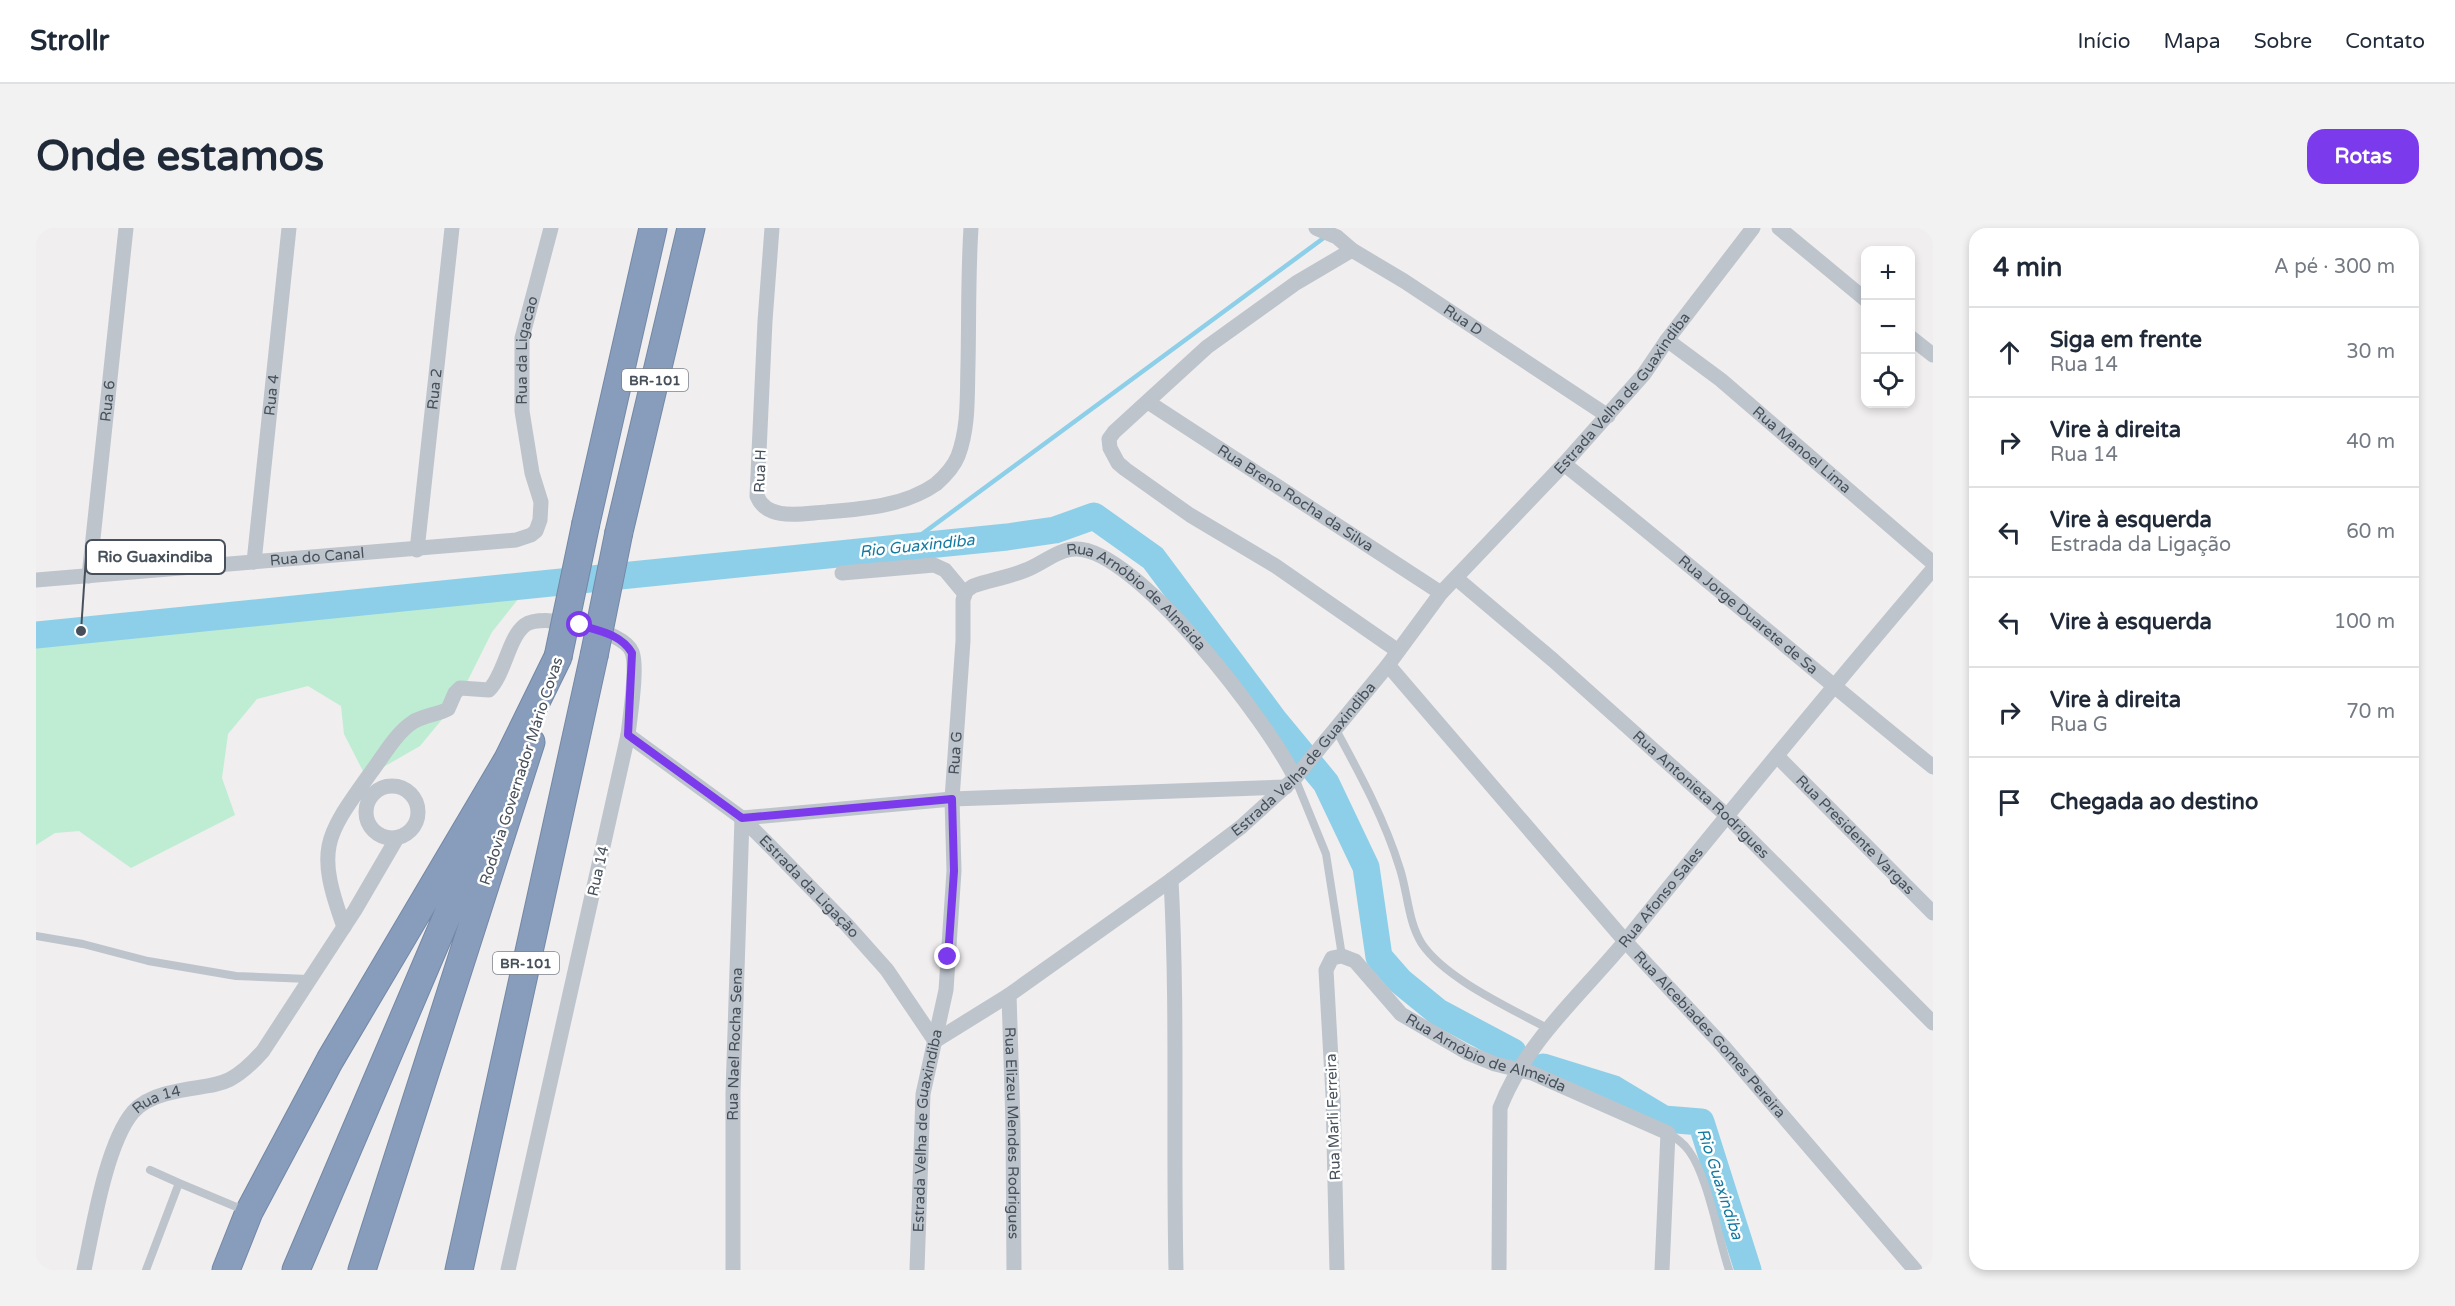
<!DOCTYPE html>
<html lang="pt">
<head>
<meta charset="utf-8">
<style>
  body { margin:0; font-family:"Varela Round",sans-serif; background:#f2f2f3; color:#1f2937 }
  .controls { position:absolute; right:18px; top:18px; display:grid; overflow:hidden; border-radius:12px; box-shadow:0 3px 9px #0003 }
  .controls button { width:54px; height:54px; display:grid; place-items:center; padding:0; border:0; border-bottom:2px solid #e0e1e3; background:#fff; color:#1f2937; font:30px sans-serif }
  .stop { position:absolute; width:18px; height:18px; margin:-14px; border:4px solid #7c3aed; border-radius:50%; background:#fff }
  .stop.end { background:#7c3aed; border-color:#fff; box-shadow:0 2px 6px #0008 }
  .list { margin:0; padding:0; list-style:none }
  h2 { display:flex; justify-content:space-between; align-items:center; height:78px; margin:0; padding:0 24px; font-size:26px }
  h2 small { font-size:20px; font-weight:400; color:#747a83 }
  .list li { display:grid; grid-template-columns:39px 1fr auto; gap:18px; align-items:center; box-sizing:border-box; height:90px; padding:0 24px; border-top:2px solid #e0e1e3 }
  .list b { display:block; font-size:22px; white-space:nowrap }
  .list p { margin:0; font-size:20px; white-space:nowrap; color:#747a83 }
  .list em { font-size:20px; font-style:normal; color:#747a83 }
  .icon { flex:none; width:33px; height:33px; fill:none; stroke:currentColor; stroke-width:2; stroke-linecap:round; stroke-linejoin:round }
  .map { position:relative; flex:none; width:1897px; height:1042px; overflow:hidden; border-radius:18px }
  header { display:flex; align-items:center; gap:36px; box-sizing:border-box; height:84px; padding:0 30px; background:#fff; border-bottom:2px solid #e0e1e3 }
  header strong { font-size:28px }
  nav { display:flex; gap:33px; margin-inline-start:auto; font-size:21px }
  .intro { display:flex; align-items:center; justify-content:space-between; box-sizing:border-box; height:144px; padding:0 36px }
  h1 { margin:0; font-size:42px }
  .button { padding:15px 27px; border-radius:18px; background:#7c3aed; color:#fff; font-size:21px; font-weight:700 }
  main { display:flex; gap:36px; padding:0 36px }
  aside { flex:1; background:#fff; border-radius:18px; box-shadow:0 3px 9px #0003 }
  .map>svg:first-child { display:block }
  .green { fill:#beedd3 }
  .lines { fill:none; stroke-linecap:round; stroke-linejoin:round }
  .stream { stroke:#8dcfe8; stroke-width:4.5 }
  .river { stroke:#8dcfe8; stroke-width:27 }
  .highway-casing { stroke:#7388a6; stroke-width:29 }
  .lane { stroke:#bdc4cc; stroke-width:8 }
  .street { stroke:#bdc4cc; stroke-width:15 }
  .highway { stroke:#889dbb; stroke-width:27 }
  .highway-bridge-casing { stroke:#7388a6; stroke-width:29; stroke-linecap:butt }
  .highway-bridge { stroke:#889dbb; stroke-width:27 }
  .route { stroke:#7c3aed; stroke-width:8 }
  .labels { text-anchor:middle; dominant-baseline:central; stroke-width:5; stroke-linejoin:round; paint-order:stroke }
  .shield { fill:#fff; stroke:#7e848c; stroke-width:1.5 }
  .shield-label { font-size:14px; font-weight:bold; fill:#47505a }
  .street-label { font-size:15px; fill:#47505a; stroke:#fff }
  .water-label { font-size:16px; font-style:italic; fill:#137aa2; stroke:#fff }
  .leader { fill:none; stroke:#47505a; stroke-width:2 }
  .callout-dot { fill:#47505a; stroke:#fff; stroke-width:2 }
  .callout { fill:#fff; stroke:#47505a; stroke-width:2 }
  .callout-label { font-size:16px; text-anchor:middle; font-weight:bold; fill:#47505a }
</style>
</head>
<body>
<header>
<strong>Strollr</strong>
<nav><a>Início</a><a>Mapa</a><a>Sobre</a><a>Contato</a></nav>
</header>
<div class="intro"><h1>Onde estamos</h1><a class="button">Rotas</a></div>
<main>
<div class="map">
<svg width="1897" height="1042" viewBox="0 0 1897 1042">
  <rect width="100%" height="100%" fill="#f0eeee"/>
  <!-- green -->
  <path class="green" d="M 452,362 L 487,365 L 456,404 L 422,472 L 384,518 L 330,549 L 308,506 L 305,478 L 272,458 L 221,471 L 192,506 L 186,550 L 199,587 L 95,640 L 43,603 L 19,605 L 0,617 L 0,408 Z"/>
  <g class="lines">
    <!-- stream -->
    <path class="stream" d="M 867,320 L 1289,9"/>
    <!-- river -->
    <path class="river" d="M 0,407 L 971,309 L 1019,302 L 1058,288 L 1117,330 L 1238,492 L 1290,555 L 1330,639 L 1343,729 L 1364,753 L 1402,784 L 1477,824
      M 1507,839 L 1578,861 L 1628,891 L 1665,894 L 1712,1042"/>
    <defs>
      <path id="highway" d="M 550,295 L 617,0
        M 583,304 L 655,0
        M 190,1042 L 213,984 L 294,832 L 472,531 L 522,429
        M 260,1042 L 455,585
        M 326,1042 L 495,514
        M 423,1042 L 558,428"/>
    </defs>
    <!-- highway casing -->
    <use href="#highway" class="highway-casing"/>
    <!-- lane -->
    <path class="lane" d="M 1299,500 C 1324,546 1349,592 1364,641 C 1372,666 1372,694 1386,716 C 1410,751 1474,780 1511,800
      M 1259,550 L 1290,626 L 1306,728
      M 0,708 L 47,716 L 112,733 L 200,748 L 272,751
      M 1632,905 C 1640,910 1648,915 1653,923 C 1672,949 1682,1009 1693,1042
      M 114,942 L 143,955
      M 110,1042 L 143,955 L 210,983"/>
    <!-- street -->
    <g class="street">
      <path d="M 736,0 L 729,93 L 721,268 C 731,294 768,285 790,284 C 827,281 869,278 900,256 C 908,249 918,238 922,228 C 933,199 931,167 932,137 C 933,91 932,46 935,0"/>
      <path id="s1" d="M 1280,0 L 1301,9 L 1316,22 L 1368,53 L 1572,188"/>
      <path d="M 1743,0 L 1830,72"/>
      <path d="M 1316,22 L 1260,55 L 1171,119 L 1078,204 L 1073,211 L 1074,220 L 1082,235 L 1089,241 L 1154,287 L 1238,337 L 1362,423"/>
      <path d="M 1874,109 L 1897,127"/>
      <path id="s2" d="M 1631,112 L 1685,152 L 1897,335"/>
      <path id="s3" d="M 1112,174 L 1405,365"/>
      <path id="s4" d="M 1528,236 C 1653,335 1773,439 1897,539"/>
      <path id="s5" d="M 381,322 L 416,0"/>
      <path id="s6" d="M 218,334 L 253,0"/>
      <path d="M 806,345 L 898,337 L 909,342 L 929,366"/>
      <path id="s7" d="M 53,348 L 90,0"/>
      <path id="s8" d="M 1420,350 L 1517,432 L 1690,587 L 1897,795"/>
      <path id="s9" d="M 0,352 L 480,312 L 495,307 L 500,303 L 504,292 L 505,274 L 496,245 L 486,183 L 486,110 L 515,0"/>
      <path id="s10" d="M 1352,437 L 1589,713 L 1687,818 L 1879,1042"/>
      <path id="s11" d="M 592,507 L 706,590 L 732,616 L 810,696 L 851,742 L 899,813"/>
      <path id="s12" d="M 1741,528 L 1897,685"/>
      <circle cx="356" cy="584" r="26"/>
      <path d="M 706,590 L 916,571 L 1250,559"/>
      <path d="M 1135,652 C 1142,782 1137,912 1140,1042"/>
      <path d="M 308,699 C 279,619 289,609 336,543 C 348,527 360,505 377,494 C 388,487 401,487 412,481 L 419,465 L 424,460 L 453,462 C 469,446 472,410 489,397 C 507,384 588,402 596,424 C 602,439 594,488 592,507 L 472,1042"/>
      <path id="s13" d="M 973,767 L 977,896 L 978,1042"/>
      <path id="s14" d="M 899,813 L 973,767 L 1135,652 L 1205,599 L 1259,550 L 1352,437 L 1405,365 L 1528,236 L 1608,146 L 1631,112 L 1717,0"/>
      <path id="s15" d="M 48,1042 C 57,1000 70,916 97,884 C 105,875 118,869 129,866 C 178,853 189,866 227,823 L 319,682 L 361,610"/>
      <path id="s16" d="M 697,1042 L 697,865 L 706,590"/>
      <path id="s17" d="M 881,1042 L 887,866 L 910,762 L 918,643 L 916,571 L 927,413 L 927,372 L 930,363 L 937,358 C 955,352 973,349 990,342 C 1006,336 1022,321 1040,321 C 1100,320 1234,497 1259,550"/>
      <path id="s18" d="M 1301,1042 L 1297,867 L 1290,742 L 1296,730 L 1306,728 L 1319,733 L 1365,786 L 1432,825 L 1459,836 L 1496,845 L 1632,905 L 1626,1042"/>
      <path id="s19" d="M 1463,1042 L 1464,880 C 1490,813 1546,766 1591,711 C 1692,586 1793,463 1897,341"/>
    </g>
    <!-- highway -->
    <use href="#highway" class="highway"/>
    <defs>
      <path id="highway-bridge" d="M 558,428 L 583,304
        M 522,429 L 550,295"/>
    </defs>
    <!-- highway-bridge casing -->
    <use href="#highway-bridge" class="highway-bridge-casing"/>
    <!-- highway-bridge -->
    <use href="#highway-bridge" class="highway-bridge"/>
  </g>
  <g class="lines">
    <!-- route -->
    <path class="route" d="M 544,397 C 563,403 585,406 596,425 L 592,507 L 706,590 L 916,571 L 918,643 L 912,729"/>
  </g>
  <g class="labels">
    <!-- shield labels -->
    <g class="shield">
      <rect x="586" y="141" width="66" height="22" rx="4.5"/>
      <rect x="457" y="724" width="66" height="22" rx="4.5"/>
    </g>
    <g class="shield-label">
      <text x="619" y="152">BR-101</text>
      <text x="490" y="735">BR-101</text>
    </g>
    <!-- street labels -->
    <g class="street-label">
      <text stroke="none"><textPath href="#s1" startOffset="174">Rua D</textPath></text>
      <text stroke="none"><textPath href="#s9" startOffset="688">Rua da Ligacao</textPath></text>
      <text stroke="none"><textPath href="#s5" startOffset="162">Rua 2</textPath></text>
      <text stroke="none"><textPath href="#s14" startOffset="952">Estrada Velha de Guaxindiba</textPath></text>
      <text stroke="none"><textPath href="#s6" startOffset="168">Rua 4</textPath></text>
      <text stroke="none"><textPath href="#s7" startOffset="176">Rua 6</textPath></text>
      <text stroke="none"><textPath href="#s2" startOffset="174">Rua Manoel Lima</textPath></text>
      <text transform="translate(724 243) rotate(-88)">Rua H</text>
      <text stroke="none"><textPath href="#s3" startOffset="176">Rua Breno Rocha da Silva</textPath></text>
      <text stroke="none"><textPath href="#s9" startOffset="282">Rua do Canal</textPath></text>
      <text stroke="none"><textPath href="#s17" startOffset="879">Rua Arnóbio de Almeida</textPath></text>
      <text stroke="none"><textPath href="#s4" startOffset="238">Rua Jorge Duarete de Sa</textPath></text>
      <text stroke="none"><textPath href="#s17" startOffset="520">Rua G</textPath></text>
      <text stroke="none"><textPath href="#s14" startOffset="466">Estrada Velha de Guaxindiba</textPath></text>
      <text transform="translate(485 543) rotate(-72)">Rodovia Governador Mário Covas</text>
      <text stroke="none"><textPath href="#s8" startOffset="327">Rua Antonieta Rodrigues</textPath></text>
      <text stroke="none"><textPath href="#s12" startOffset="111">Rua Presidente Vargas</textPath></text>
      <text transform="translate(562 643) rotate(-77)">Rua 14</text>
      <text stroke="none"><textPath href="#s11" startOffset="237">Estrada da Ligação</textPath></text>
      <text stroke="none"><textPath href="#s19" startOffset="428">Rua Afonso Sales</textPath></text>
      <text stroke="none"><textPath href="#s10" startOffset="490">Rua Alcebiades Gomes Pereira</textPath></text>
      <text stroke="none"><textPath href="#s16" startOffset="226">Rua Nael Rocha Sena</textPath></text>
      <text stroke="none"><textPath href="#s18" startOffset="502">Rua Arnóbio de Almeida</textPath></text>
      <text stroke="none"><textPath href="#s15" startOffset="194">Rua 14</textPath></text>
      <text transform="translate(1297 889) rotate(-92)">Rua Marli Ferreira</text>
      <text stroke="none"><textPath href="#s13" startOffset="138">Rua Elizeu Mendes Rodrigues</textPath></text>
      <text stroke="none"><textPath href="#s17" startOffset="140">Estrada Velha de Guaxindiba</textPath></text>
    </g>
    <!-- water labels -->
    <g class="water-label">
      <text transform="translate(881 318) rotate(-6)">Rio Guaxindiba</text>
      <text transform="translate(1684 956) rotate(72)">Rio Guaxindiba</text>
    </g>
  </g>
  <!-- callouts -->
  <path class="leader" d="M45 403L50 329"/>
  <circle class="callout-dot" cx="45" cy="403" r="6"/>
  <rect class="callout" x="50" y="312" width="139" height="34" rx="6"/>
  <g class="callout-label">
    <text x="119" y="334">Rio Guaxindiba</text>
  </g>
</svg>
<div class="controls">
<button>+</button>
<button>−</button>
<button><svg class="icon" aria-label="locate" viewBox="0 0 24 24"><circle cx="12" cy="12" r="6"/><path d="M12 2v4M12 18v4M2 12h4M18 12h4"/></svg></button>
</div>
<div class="stop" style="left:544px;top:397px"></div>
<div class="stop end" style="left:912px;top:729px"></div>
</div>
<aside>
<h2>4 min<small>A pé · 300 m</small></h2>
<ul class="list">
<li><svg class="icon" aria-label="ahead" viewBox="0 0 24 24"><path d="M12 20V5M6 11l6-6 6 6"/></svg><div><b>Siga em frente</b><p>Rua 14</p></div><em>30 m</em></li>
<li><svg class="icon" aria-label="right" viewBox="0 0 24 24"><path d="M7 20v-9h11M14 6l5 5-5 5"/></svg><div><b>Vire à direita</b><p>Rua 14</p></div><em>40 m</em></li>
<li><svg class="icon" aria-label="left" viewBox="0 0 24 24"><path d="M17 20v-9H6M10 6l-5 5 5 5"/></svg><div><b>Vire à esquerda</b><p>Estrada da Ligação</p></div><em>60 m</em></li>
<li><svg class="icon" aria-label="left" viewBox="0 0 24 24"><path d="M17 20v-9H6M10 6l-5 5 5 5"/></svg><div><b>Vire à esquerda</b></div><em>100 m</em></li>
<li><svg class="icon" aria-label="right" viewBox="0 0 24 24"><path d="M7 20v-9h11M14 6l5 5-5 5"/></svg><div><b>Vire à direita</b><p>Rua G</p></div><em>70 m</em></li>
<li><svg class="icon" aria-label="arrive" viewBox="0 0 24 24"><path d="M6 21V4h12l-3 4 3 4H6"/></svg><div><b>Chegada ao destino</b></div></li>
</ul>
</aside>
</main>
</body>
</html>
